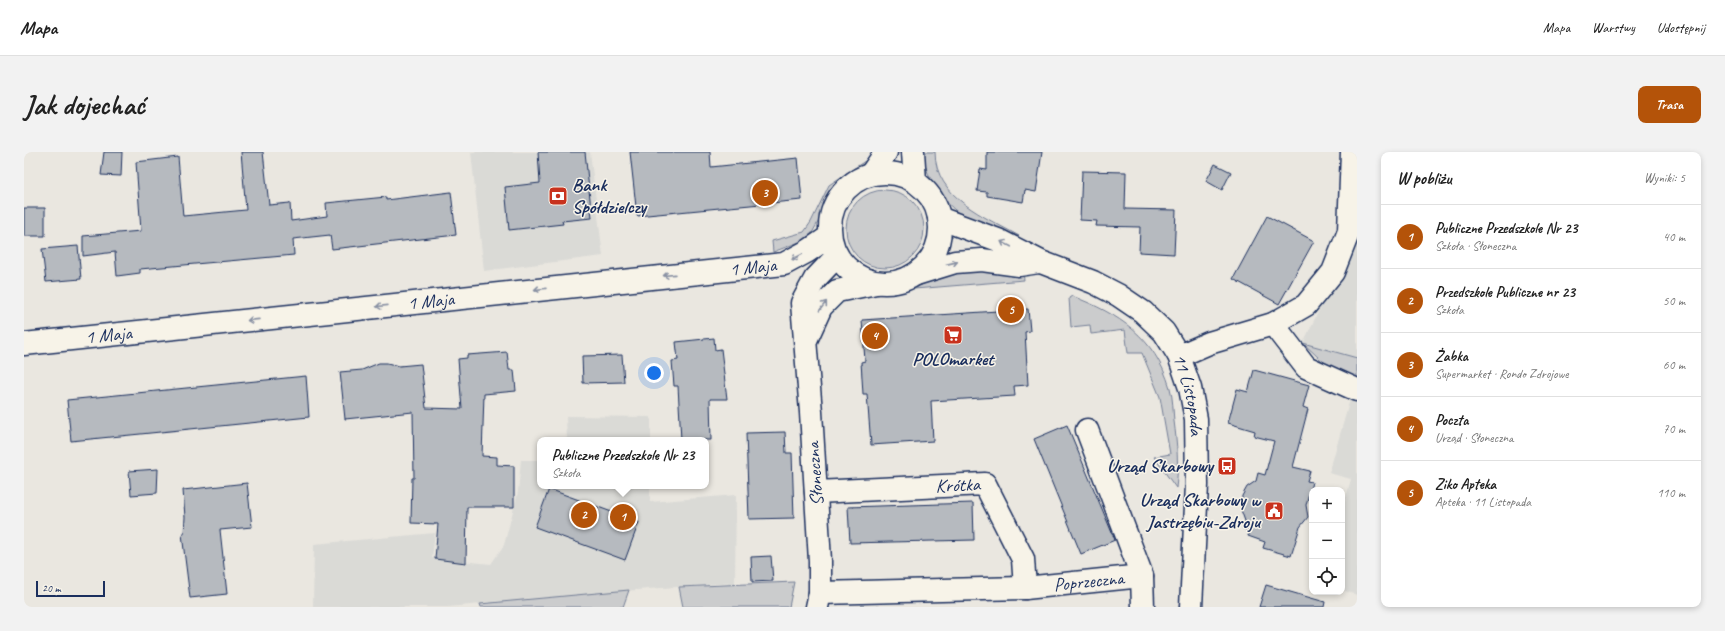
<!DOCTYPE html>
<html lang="pl">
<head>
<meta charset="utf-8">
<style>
  body { margin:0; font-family:Caveat,sans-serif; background:#f2f2f2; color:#222 }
  .controls { position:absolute; right:12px; bottom:12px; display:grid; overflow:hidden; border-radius:8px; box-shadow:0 2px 6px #0003 }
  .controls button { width:36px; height:36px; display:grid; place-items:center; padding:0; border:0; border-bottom:1px solid #e0e0e0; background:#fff; color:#222; font:20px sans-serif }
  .scale { position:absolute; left:12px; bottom:10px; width:69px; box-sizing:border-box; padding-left:4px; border:2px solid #1b2f5e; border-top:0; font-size:11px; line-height:14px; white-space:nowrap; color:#1b2f5e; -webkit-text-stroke:3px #f7f3e8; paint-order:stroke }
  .you { position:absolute; left:630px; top:221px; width:14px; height:14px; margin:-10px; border:3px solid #fff; border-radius:50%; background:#1a73e8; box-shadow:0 0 0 6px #1a73e833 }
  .badge { display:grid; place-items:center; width:26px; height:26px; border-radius:50%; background:#b45309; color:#fff; font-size:13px; font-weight:700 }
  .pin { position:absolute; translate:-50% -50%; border:2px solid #fff; box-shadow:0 1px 4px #0006 }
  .popup { position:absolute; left:513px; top:285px; width:172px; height:52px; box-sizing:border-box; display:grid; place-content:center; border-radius:8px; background:#fff; filter:drop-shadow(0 1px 3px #0005); font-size:13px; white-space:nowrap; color:#767676 }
  .popup b { font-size:15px; color:#222 }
  .popup::after { content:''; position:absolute; left:50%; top:100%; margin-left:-8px; border:8px solid transparent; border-top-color:#fff }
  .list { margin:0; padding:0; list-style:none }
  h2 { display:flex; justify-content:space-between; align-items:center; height:52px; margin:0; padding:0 16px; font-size:17px }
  h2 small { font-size:13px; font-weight:400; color:#767676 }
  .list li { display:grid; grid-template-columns:26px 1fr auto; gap:12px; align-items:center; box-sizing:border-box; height:64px; padding:0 16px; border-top:1px solid #e0e0e0 }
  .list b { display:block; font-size:15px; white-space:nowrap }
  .list p { margin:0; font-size:13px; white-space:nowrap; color:#767676 }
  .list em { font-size:13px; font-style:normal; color:#767676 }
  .icon { flex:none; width:22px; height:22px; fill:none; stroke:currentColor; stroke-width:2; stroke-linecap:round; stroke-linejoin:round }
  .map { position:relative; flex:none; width:1333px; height:455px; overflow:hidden; border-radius:8px }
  header { display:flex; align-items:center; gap:24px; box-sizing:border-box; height:56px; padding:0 20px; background:#fff; border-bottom:1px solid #e0e0e0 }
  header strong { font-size:19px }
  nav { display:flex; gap:22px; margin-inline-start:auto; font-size:14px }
  .intro { display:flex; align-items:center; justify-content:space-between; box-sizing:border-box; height:96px; padding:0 24px }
  h1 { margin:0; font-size:28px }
  .button { padding:10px 18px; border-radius:8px; background:#b45309; color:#fff; font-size:14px; font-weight:700 }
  main { display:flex; gap:24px; padding:0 24px }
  aside { flex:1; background:#fff; border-radius:8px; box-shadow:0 2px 6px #0003 }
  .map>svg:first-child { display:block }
  .built { fill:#dadad6 }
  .green { fill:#cbcccd; stroke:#737e96 }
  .building { fill:#b6babf; stroke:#1b2f5e }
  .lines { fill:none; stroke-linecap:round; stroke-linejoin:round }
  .minor-casing { stroke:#1b2f5e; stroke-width:25 }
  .major-casing { stroke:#1b2f5e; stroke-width:25 }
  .minor { stroke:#f7f3e8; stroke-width:22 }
  .major { stroke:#f7f3e8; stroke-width:22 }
  .oneway { stroke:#8991a3 }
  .labels { text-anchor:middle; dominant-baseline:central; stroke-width:3; stroke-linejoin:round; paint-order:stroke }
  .poi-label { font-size:19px; font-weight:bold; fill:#1b2f5e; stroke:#f7f3e8; text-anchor:end }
  .street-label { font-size:19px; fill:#1b2f5e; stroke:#f7f3e8 }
</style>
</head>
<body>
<header>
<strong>Mapa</strong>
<nav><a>Mapa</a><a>Warstwy</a><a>Udostępnij</a></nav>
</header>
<div class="intro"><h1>Jak dojechać</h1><a class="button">Trasa</a></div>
<main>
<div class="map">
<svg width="1333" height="455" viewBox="0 0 1333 455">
  <rect width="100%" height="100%" fill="#eae7e0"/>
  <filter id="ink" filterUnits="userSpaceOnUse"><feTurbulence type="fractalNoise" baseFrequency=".025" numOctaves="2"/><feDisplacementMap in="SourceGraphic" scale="8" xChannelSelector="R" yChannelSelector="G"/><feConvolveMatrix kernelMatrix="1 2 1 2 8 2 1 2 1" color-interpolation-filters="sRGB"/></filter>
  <g filter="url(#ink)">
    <!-- built -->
    <path class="built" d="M 447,0 L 566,0 L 579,104 L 460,119 Z
      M 1333,91 L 1333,206 L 1279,191 L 1301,146 Z
      M 1327,244 L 1333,249 L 1333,443 L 1318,438 L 1318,360 L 1327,327 L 1305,321 Z
      M 542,264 L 627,265 L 627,288 L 543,288 Z
      M 497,308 L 516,308 L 516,334 L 626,334 L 626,350 L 712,343 L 711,431 L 624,437 L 424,455 L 289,455 L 290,392 L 411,381 L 408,406 L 467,412 L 480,393 L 494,340 Z"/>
    <!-- green -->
    <path class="green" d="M 898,0 L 911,0 C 911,46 962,65 995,84 C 980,79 961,76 947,69 C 921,55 903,29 898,0 Z
      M 844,7 L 847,12 L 817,29 L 788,81 L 778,89 L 749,100 L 748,89 L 780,80 L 787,70 L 805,33 Z
      M822 77a39 39 0 1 1 78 0a39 39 0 1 1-78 0Z
      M 939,116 L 999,120 L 1000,128 L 890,137 L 921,121 Z
      M 1048,144 C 1095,162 1131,185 1146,236 C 1149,246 1149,259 1150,269 C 1153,292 1155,314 1152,336 L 1130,305 L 1146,302 L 1136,245 L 1118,201 L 1104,201 L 1101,178 L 1067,182 L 1066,173 L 1047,175 L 1045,146 Z
      M 1279,191 L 1333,206 L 1333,231 L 1312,222 Z
      M 770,430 L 765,455 L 659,455 L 655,435 Z
      M 605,438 L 599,455 L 457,455 L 456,452 Z"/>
    <!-- building -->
    <path class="building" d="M 80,0 L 98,0 L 97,24 L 77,23 Z
      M 217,0 L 239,0 L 245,53 L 266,51 L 267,69 L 303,64 L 302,51 L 362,45 L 362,48 L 427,40 L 432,83 L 308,97 L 306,83 L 269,87 L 270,103 L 116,117 L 116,121 L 93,124 L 91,100 L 59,104 L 59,84 L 117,79 L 112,10 L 154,5 L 159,64 L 222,58 Z
      M 514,0 L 561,0 L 568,66 L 538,69 L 539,72 L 485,78 L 481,35 L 516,31 Z
      M 606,0 L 686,0 L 687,15 L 774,6 L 778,48 L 613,64 Z
      M 963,0 L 1018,0 L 1012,40 L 1001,38 L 999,50 L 963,44 L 963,40 L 953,39 L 956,17 L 963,18 Z
      M 1191,12 L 1207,20 L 1198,38 L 1182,29 Z
      M 1058,19 L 1102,20 L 1101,57 L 1152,58 L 1150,102 L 1115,100 L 1116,75 L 1072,74 L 1073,69 L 1056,68 Z
      M 0,56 L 21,56 L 21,84 L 0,84 Z
      M 1243,64 L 1290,89 L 1255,152 L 1209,127 Z
      M 54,94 L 57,127 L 22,130 L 18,97 Z
      M 1004,157 L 1006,179 L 1001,180 L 1004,233 L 990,234 L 991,244 L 907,249 L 909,289 L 847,293 L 843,242 L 839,242 L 837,210 L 841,209 L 838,168 Z
      M 690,186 L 691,198 L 697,197 L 703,247 L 686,247 L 687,288 L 657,288 L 654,234 L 650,234 L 648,209 L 654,208 L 652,190 Z
      M 483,200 L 485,218 L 490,218 L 492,239 L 460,242 L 458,304 L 473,305 L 473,313 L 490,314 L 490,355 L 443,355 L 442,411 L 411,407 L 414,372 L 387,371 L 388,326 L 390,326 L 389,260 L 321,267 L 316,220 L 338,218 L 355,211 L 363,211 L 375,214 L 397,212 L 402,256 L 438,257 L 434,207 L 443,206 L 443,203 Z
      M 598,203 L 600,230 L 559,231 L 558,204 Z
      M 1230,218 L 1285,233 L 1279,255 L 1284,257 L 1269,315 L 1286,319 L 1283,329 L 1288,330 L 1282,353 L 1284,365 L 1276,375 L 1267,404 L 1239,396 L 1241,390 L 1224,384 L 1225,379 L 1219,377 L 1221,369 L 1217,358 L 1218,344 L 1223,335 L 1232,329 L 1234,321 L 1241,323 L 1250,289 L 1230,284 L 1231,279 L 1204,271 L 1213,237 L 1224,240 Z
      M 282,224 L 285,265 L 47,289 L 43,248 Z
      M 1043,273 L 1091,388 L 1057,402 L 1010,287 Z
      M 761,280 L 762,301 L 768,301 L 770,366 L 725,367 L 722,281 Z
      M 134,317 L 133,341 L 107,343 L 105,319 Z
      M 223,331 L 228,375 L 196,378 L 203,442 L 166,446 L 158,382 L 160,382 L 161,365 L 159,338 Z
      M 525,337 L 615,370 L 601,408 L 511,375 Z
      M 949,351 L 950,388 L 826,391 L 824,355 Z
      M 747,404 L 749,429 L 728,430 L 727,405 Z
      M 1242,433 L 1301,450 L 1300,455 L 1235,455 Z"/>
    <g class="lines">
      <defs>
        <g id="minor">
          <path d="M 1249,172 L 1282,215 L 1333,238"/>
          <path d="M 782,188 L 797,155 L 813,139 L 852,131"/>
          <path id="s1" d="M 0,192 L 760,112 L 784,99 L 806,84"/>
          <path d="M 1155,204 L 1185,191 L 1249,172 L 1282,153 L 1309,120 L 1325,79 L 1328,0"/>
          <path d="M 1063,278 L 1118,424 L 1119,455"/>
          <path id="s2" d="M 792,340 L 961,332 L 999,407 L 1001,436"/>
          <path id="s3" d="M 796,441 L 1001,436 L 1118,424"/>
          <path d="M 793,455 L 796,441 L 796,409 L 787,260 L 778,151 L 791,127 L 813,104"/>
        </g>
        <g id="major">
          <path d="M 889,0 L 891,29"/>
          <circle cx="861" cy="76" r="55"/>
          <path d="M 847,22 L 862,0"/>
          <path id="s4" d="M 915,66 L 974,88 L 1017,110 L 1069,130 L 1094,143 L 1119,160 L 1140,180 L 1155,204 L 1166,236 L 1172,267 L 1173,333 L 1167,455"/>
          <path d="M 892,122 L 931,110 L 958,108 L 995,113 L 1015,110"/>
        </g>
      </defs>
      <!-- minor casing -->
      <use href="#minor" class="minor-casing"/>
      <!-- major casing -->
      <use href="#major" class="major-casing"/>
      <!-- minor -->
      <use href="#minor" class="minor"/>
      <!-- major -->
      <use href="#major" class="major"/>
    </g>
    <!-- one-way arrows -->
    <defs><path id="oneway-shaft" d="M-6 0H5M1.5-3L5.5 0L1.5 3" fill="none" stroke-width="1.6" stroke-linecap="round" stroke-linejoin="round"/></defs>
    <g class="oneway">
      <use href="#oneway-shaft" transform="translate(982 92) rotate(-152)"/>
      <use href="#oneway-shaft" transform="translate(773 105) rotate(153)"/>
      <use href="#oneway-shaft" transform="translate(928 111) rotate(-13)"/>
      <use href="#oneway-shaft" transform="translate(645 123) rotate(174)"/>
      <use href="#oneway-shaft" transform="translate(516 137) rotate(174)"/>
      <use href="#oneway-shaft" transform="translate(358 154) rotate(174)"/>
      <use href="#oneway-shaft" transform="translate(799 154) rotate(-53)"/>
      <use href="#oneway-shaft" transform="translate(229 168) rotate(174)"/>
    </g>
  </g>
  <!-- icons -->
  <defs>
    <symbol id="bank-square" viewBox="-11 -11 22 22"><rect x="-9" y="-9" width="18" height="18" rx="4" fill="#c8321e" stroke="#f7f3e8"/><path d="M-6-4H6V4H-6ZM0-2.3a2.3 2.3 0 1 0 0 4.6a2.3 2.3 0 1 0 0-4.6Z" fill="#fff"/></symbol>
    <symbol id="supermarket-square" viewBox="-11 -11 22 22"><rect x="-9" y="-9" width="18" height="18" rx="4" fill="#c8321e" stroke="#f7f3e8"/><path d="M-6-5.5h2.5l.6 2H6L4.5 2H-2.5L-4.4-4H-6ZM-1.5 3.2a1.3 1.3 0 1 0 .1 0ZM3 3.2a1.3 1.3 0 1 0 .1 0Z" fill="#fff"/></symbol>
    <symbol id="bus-square" viewBox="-11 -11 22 22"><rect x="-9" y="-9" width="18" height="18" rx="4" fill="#c8321e" stroke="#f7f3e8"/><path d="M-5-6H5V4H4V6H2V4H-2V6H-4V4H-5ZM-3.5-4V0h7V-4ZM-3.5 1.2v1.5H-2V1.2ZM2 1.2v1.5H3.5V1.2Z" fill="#fff"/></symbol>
    <symbol id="civic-square" viewBox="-11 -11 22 22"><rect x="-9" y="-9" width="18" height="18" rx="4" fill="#c8321e" stroke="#f7f3e8"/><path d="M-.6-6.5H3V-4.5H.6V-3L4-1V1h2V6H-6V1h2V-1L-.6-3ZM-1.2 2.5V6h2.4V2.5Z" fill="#fff"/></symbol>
  </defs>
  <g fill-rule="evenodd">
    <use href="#bank-square" x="523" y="33" width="22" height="22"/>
    <use href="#supermarket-square" x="918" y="172" width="22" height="22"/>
    <use href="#bus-square" x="1192" y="303" width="22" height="22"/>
    <use href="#civic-square" x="1239" y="348" width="22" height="22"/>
  </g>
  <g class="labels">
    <!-- poi labels -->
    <g class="poi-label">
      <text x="548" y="33" text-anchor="start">Bank<tspan x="548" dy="22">Spółdzielczy</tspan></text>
      <text x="929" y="207" text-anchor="middle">POLOmarket</text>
      <text x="1189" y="314">Urząd Skarbowy</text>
      <text x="1236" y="348">Urząd Skarbowy w<tspan x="1236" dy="22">Jastrzębiu-Zdroju</tspan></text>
    </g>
    <!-- street labels -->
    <g class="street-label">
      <text stroke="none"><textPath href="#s1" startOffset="733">1 Maja</textPath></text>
      <text stroke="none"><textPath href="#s1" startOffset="409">1 Maja</textPath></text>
      <text stroke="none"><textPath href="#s1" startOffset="85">1 Maja</textPath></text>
      <text stroke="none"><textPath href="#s4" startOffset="323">11 Listopada</textPath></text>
      <text transform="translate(791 322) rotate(-94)">Słoneczna</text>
      <text stroke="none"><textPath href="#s2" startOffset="142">Krótka</textPath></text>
      <text stroke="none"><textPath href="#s3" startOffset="269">Poprzeczna</textPath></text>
    </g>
  </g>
</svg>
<div class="controls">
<button>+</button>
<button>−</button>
<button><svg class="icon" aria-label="locate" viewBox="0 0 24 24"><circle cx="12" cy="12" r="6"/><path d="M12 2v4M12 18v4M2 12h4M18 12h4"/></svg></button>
</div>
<div class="scale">20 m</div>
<div class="you"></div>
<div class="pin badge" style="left:599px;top:365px">1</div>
<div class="popup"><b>Publiczne Przedszkole Nr 23</b>Szkoła</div>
<div class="pin badge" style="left:560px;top:363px">2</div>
<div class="pin badge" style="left:741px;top:41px">3</div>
<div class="pin badge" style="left:851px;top:184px">4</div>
<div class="pin badge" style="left:987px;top:158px">5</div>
</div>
<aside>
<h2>W pobliżu<small>Wyniki: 5</small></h2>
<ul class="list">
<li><span class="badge">1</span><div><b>Publiczne Przedszkole Nr 23</b><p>Szkoła · Słoneczna</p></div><em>40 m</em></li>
<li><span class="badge">2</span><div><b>Przedszkole Publiczne nr 23</b><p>Szkoła</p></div><em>50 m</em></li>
<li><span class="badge">3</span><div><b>Żabka</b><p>Supermarket · Rondo Zdrojowe</p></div><em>60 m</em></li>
<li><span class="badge">4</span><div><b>Poczta</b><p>Urząd · Słoneczna</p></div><em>70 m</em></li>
<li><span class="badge">5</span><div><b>Ziko Apteka</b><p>Apteka · 11 Listopada</p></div><em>110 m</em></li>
</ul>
</aside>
</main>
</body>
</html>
